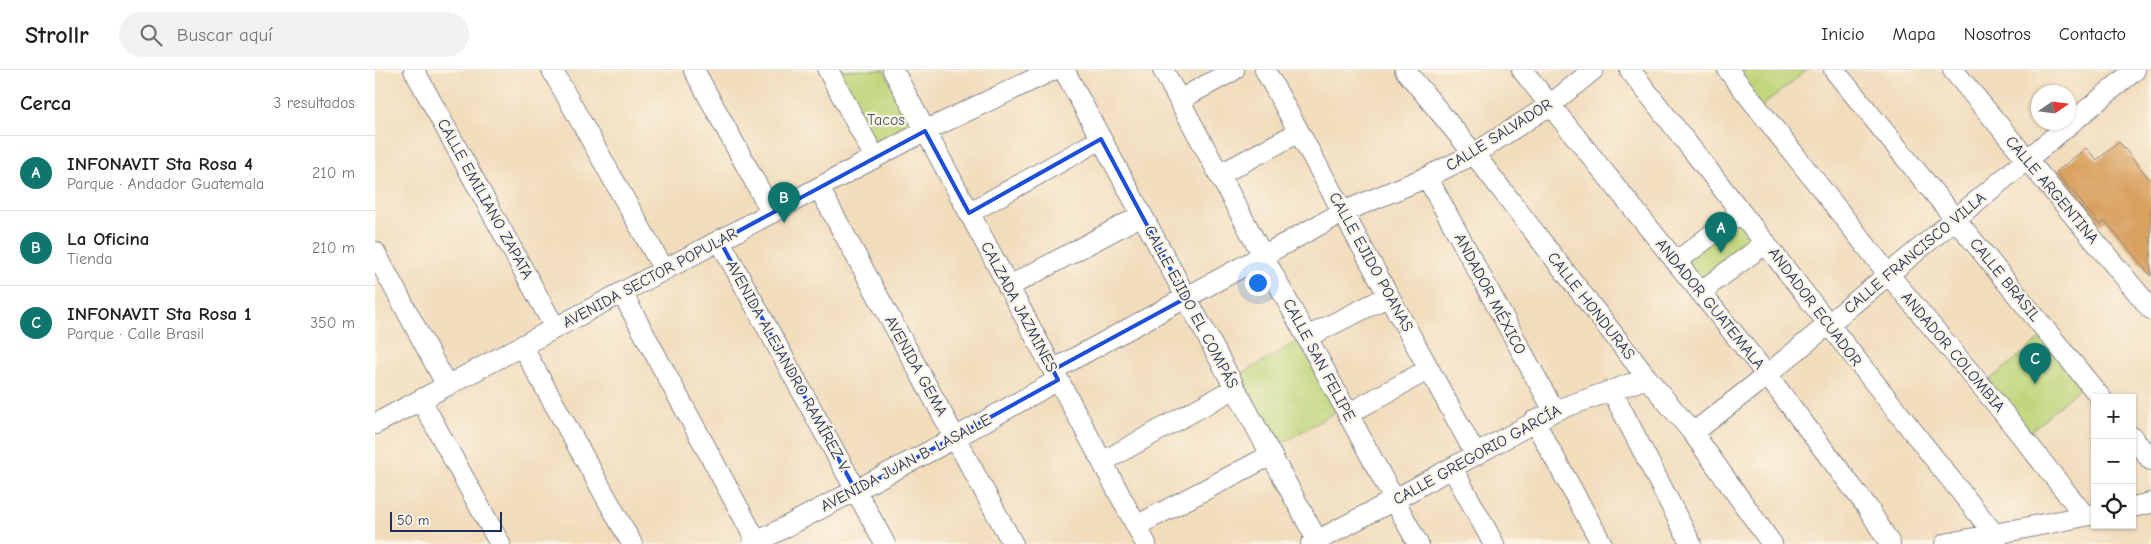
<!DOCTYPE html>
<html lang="es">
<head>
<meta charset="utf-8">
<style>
  body { margin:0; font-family:"Comic Neue",sans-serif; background:#f2f2f2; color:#202124 }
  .controls { position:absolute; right:15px; bottom:15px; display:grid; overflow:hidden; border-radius:0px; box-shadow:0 1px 4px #0004 }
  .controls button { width:45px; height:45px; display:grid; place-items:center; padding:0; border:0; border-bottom:1px solid #e0e0e0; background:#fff; color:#202124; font:25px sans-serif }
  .compass { position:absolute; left:1656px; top:15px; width:45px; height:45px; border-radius:50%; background:#fff; box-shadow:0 1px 4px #0004; rotate:77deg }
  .scale { position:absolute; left:15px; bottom:12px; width:112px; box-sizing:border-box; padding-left:5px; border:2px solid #1b2f5e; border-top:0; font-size:14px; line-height:18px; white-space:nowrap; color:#1b2f5e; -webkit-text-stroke:4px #fcf5e5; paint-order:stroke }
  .you { position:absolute; left:882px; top:212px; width:18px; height:18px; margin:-12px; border:4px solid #fff; border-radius:50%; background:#1a73e8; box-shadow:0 0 0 8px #1a73e833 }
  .badge { display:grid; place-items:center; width:32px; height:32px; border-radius:50%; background:#0f766e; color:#fff; font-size:16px; font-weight:700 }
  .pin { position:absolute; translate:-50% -41px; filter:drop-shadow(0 1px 2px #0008) }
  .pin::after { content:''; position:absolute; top:26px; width:18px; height:15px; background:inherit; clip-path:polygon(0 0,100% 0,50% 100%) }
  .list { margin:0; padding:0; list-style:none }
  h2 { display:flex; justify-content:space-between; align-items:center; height:65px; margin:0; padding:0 20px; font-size:21px }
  h2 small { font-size:16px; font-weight:400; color:#757577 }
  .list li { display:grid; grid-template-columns:32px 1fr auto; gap:15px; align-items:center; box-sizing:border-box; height:75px; padding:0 20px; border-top:1px solid #e0e0e0 }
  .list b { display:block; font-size:19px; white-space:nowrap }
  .list p { margin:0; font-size:16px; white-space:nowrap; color:#757577 }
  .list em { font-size:16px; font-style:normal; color:#757577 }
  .icon { flex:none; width:28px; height:28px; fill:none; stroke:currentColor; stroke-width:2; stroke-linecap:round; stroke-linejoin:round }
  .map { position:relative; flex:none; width:1776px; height:474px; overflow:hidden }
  header { display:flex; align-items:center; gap:30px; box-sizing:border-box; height:70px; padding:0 25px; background:#fff; border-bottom:1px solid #e0e0e0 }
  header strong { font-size:24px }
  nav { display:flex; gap:28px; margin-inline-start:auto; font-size:18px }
  .search { width:350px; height:45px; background:#f2f2f2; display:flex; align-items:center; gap:12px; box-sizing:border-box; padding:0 18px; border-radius:28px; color:#757577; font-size:19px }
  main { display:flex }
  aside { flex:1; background:#fff }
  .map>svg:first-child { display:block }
  .green { fill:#bed478; stroke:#6c826b }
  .building { fill:#d9a160 }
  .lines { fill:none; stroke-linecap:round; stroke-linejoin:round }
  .minor-casing { stroke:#86868c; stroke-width:22 }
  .minor { stroke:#fff; stroke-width:20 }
  .marked { fill:none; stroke:#1d4ed8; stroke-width:4; stroke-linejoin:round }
  .labels { text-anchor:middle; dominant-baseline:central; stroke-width:4.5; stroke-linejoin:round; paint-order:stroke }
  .park-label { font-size:16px; fill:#445864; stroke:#fcf5e5 }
  .street-label { font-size:16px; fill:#1b2f5e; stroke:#fcf5e5 }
</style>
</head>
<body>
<header>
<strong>Strollr</strong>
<div class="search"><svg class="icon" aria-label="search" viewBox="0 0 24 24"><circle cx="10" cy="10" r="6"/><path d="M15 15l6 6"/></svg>Buscar aquí</div>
<nav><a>Inicio</a><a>Mapa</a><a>Nosotros</a><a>Contacto</a></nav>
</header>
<main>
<aside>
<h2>Cerca<small>3 resultados</small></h2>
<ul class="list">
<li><span class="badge">A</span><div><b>INFONAVIT Sta Rosa 4</b><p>Parque · Andador Guatemala</p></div><em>210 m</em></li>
<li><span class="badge">B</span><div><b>La Oficina</b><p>Tienda</p></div><em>210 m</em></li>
<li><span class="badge">C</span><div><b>INFONAVIT Sta Rosa 1</b><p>Parque · Calle Brasil</p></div><em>350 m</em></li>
</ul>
</aside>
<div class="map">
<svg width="1776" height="474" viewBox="0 0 1776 474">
  <rect width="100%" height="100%" fill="#fcf5e5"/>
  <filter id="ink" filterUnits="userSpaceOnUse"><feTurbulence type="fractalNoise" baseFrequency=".02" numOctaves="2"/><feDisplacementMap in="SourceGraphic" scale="10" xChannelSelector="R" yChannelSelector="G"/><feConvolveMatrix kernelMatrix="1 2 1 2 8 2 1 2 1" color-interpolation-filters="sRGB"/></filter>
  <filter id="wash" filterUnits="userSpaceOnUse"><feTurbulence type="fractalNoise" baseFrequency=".0096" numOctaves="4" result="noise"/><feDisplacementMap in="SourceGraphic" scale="20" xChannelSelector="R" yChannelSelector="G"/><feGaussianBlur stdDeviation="1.12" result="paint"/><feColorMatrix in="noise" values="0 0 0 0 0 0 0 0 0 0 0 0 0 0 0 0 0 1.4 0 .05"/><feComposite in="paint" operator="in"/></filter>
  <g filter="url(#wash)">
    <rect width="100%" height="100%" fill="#f1dcbb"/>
    <!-- green -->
    <path class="green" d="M 460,0 L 509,0 L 543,60 L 501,81 Z
      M 1353,0 L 1432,0 L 1384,39 Z
      M 1366,142 L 1391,173 L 1325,222 L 1301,192 Z
      M 1673,263 L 1712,311 L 1648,368 L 1607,316 Z
      M 923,271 L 964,340 L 899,378 L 858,309 Z"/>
    <g id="blocks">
      <!-- building -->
      <path class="building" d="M 1744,72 L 1776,111 L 1776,206 L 1730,151 L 1725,155 L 1681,102 L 1711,78 L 1722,90 Z"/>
    </g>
  </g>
  <g filter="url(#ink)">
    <use href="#blocks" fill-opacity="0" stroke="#86868c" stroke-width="1"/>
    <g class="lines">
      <defs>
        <path id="minor" d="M 39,0 L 180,258
          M 177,0 L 289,200
          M 319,0 L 397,143
          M 453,0 L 500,88
          M 518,0 L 771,474
          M 689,0 L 944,474
          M 788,0 L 1043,474
          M 890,0 L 1101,385
          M 1030,0 L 1099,84 L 1272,308 L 1318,363 L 1397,474
          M 1147,0 L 1392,305 L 1493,438 L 1515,474
          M 1255,0 C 1376,155 1497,311 1620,465 L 1622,474
          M 1353,0 L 1514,205 L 1618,330 L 1710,446
          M 1459,0 L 1726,328
          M 1578,0 L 1776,239
          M 804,30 L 859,0
          M 844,105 L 924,62
          M 1052,107 L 1179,341
          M 444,118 L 638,474
          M 594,143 L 726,69
          M 345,171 L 510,474
          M 0,182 L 72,316
          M 1301,192 L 1366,142
          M 633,217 L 767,145
          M 1325,222 L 1391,173
          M 247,223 L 383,474
          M 932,267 L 1014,226
          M 147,276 L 257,474
          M 678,300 L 968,142 L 1052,107 L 1099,84 L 1175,35 L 1218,0
          M 1237,321 L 1316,474
          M 46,330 L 125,474
          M 973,344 L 1054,299
          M 1159,351 L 1227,474
          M 0,354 L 550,61 L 678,0
          M 1318,363 L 1392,305 L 1760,0
          M 1757,367 L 1776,390
          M 727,392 L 860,318
          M 1077,398 L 1119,474
          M 1757,437 L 1776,433
          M 761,456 L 896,385
          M 378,474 L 580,368 L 683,310
          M 936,474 L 1019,430 L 1179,341 L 1272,308
          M 1570,474 L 1720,444"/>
      </defs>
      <!-- minor casing -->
      <use href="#minor" class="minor-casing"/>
      <!-- minor -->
      <use href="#minor" class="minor"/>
    </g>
  </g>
  <!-- marked area -->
  <path class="marked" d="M 550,61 L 594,143 L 726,69 L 811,228 L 678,300 L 683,310 L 481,421 L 345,171 Z"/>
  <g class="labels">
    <!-- park labels -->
    <g class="park-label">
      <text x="511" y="50">Tacos</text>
    </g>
    <!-- street labels -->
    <g class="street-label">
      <text transform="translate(1124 65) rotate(-32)">CALLE SALVADOR</text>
      <text transform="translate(1677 120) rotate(50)">CALLE ARGENTINA</text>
      <text transform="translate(110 129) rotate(61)">CALLE EMILIANO ZAPATA</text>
      <text transform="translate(1540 183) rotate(-40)">CALLE FRANCISCO VILLA</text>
      <text transform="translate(996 192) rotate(61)">CALLE EJIDO POANAS</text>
      <text transform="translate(275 208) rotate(-28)">AVENIDA SECTOR POPULAR</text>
      <text transform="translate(1630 210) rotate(51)">CALLE BRASIL</text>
      <text transform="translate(1115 224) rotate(62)">ANDADOR MÉXICO</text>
      <text transform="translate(1335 234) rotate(51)">ANDADOR GUATEMALA</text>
      <text transform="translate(1216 236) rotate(52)">CALLE HONDURAS</text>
      <text transform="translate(644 237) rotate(62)">CALZADA JAZMINES</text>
      <text transform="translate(816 237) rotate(62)">CALLE EJIDO EL COMPÁS</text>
      <text transform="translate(1440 237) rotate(53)">ANDADOR ECUADOR</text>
      <text transform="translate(1578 282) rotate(50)">ANDADOR COLOMBIA</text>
      <text transform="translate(944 290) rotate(62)">CALLE SAN FELIPE</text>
      <text transform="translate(413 296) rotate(61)">AVENIDA ALEJANDRO RAMÍREZ V.</text>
      <text transform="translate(541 296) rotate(61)">AVENIDA GEMA</text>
      <text transform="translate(1102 385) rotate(-29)">CALLE GREGORIO GARCÍA</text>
      <text transform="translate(531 393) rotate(-28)">AVENIDA JUAN B. LASALLE</text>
    </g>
  </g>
</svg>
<div class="controls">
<button>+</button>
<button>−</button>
<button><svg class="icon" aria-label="locate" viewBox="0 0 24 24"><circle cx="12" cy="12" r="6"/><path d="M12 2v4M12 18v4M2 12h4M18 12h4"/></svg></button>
</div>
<svg class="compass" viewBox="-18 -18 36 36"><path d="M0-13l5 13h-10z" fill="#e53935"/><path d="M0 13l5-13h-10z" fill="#757577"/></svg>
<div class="scale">50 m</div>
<div class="you"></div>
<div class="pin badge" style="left:1346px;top:183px">A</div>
<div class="pin badge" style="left:409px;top:153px">B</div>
<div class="pin badge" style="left:1660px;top:314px">C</div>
</div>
</main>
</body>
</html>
